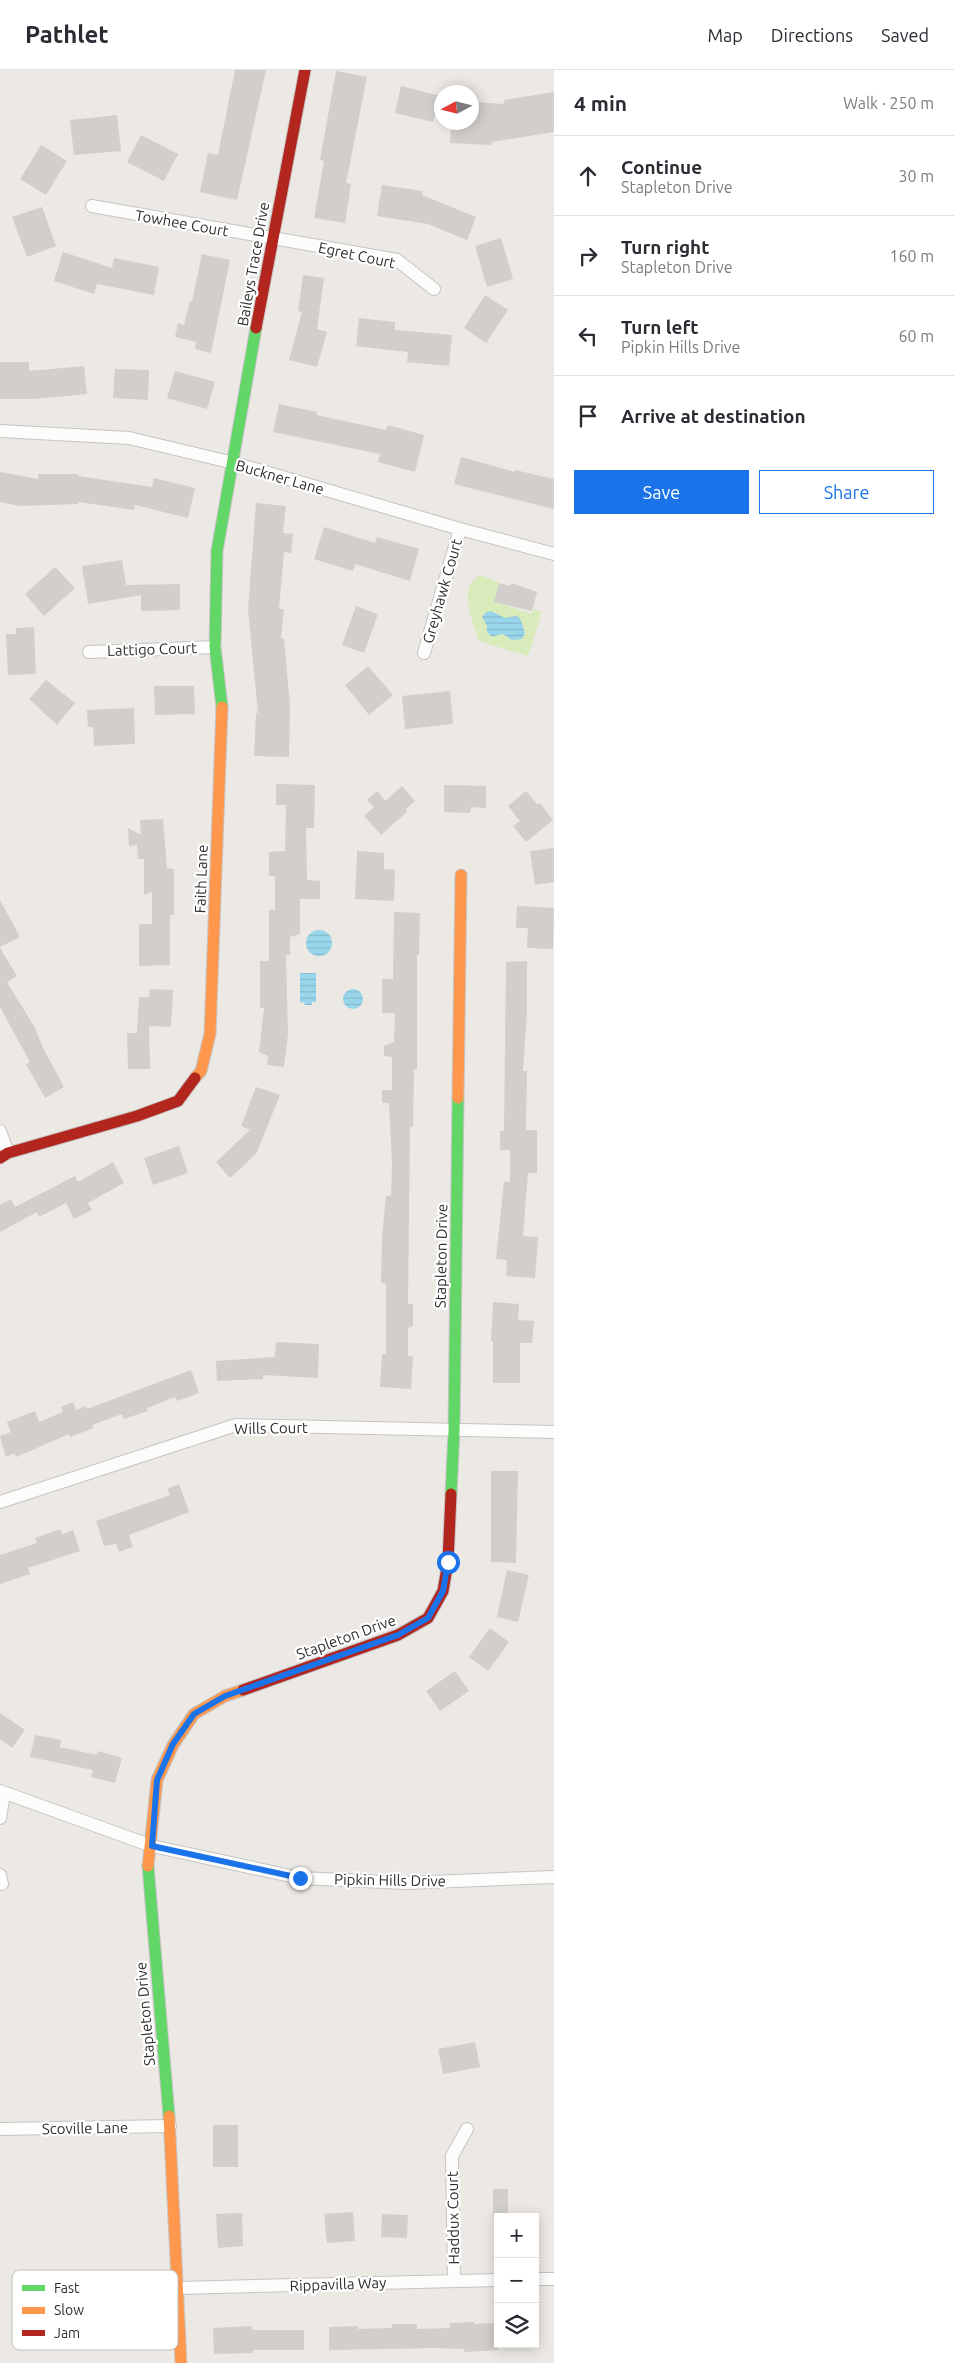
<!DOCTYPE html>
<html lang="en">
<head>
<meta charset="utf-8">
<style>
  body { margin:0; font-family:Ubuntu,sans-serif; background:#f2f2f3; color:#2b2b33 }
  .controls { position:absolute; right:15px; bottom:15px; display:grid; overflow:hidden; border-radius:0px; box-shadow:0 2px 12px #0003 }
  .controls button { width:45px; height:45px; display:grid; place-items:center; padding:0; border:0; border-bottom:1px solid #e1e1e2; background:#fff; color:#2b2b33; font:25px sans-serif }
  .compass { position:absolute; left:434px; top:15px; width:45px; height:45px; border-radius:50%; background:#fff; box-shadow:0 2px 12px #0003; rotate:263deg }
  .stop { position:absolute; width:15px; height:15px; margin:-11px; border:4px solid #1a73e8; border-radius:50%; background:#fff }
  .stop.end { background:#1a73e8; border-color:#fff; box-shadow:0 1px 5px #0008 }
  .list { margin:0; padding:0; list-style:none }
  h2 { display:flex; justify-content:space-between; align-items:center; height:65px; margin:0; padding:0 20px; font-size:21px }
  h2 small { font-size:16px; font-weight:400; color:#7c7c81 }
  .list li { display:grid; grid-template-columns:32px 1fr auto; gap:15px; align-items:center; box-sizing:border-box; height:80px; padding:0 20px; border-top:1px solid #e1e1e2 }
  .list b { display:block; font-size:19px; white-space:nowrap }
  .list p { margin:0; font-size:16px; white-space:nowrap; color:#7c7c81 }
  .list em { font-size:16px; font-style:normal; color:#7c7c81 }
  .actions { display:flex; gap:10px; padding:15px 20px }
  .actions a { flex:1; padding:11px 0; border:1px solid #1a73e8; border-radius:0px; text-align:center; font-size:18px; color:#1a73e8 }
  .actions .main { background:#1a73e8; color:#fff }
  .icon { flex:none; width:28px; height:28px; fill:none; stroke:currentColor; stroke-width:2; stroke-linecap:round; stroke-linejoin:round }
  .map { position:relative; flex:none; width:554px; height:2293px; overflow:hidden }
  header { display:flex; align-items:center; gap:30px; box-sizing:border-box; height:70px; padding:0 25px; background:#fff; border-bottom:1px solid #e1e1e2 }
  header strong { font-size:24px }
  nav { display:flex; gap:28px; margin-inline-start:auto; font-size:18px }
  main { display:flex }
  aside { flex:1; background:#fff }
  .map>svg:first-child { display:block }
  .pitch { fill:#d9eabb }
  .water { fill:url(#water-rules) }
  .building { fill:#d1cecb }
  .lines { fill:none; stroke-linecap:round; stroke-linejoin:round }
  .street-casing { stroke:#c5c4c5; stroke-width:14 }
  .fast-casing { stroke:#c5c4c5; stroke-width:13 }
  .slow-casing { stroke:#c5c4c5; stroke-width:13 }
  .jam-casing { stroke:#c5c4c5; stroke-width:13 }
  .street { stroke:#fcfcfb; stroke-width:12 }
  .fast { stroke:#63d668; stroke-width:11 }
  .slow { stroke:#ff974d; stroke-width:11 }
  .jam { stroke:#b3261e; stroke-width:11 }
  .route { stroke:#1a73e8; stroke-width:6 }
  .labels { text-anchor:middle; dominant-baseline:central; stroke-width:4.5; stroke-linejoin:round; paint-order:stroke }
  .street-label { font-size:15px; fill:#2e2e2e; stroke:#fff }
  .key { fill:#fff; stroke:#c0c0c0; stroke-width:1 }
  .key-label { font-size:14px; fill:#2e2e2e }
</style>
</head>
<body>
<header>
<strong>Pathlet</strong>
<nav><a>Map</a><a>Directions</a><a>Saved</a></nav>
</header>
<main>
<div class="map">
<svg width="554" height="2293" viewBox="0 0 554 2293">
  <defs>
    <pattern id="water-rules" width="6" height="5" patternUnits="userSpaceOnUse" patternTransform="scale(1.25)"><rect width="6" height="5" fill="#99d6ec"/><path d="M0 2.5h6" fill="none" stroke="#84b8cb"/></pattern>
  </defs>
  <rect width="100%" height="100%" fill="#ece8e4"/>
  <!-- pitch -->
  <path class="pitch" d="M 480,505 L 502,514 L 495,532 L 532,544 L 534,539 L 542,542 L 528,586 L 479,571 C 473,552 457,517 480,505 Z"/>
  <!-- water -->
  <path class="water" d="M 491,541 L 505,548 L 516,546 L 520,548 L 525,563 L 522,569 L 512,570 L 503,564 C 495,565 492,570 487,561 L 487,556 L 482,547 L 486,542 Z
    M306 873a13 13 0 1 1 26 0a13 13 0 1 1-26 0Z
    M 300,903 L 316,903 L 316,932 L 312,932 L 312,935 L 305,935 L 304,933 L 300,932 Z
    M343 929a10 10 0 1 1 20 0a10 10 0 1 1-20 0Z"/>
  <!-- building -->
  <path class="building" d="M 235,0 L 266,0 L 237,130 L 200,122 L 208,83 L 218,85 Z
    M 336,1 L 367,7 L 346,113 L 351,114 L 345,153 L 314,148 L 324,91 L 320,90 Z
    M 401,16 L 440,26 L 433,52 L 395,43 Z
    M 554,22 L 554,62 L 492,72 L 491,75 L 450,73 L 451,52 L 472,52 L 472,32 L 504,34 L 504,30 Z
    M 117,45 L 121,81 L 74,85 L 70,50 Z
    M 141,65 L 178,84 L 164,111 L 127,92 Z
    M 41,75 L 67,91 L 46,125 L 20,109 Z
    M 382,115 L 422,121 L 422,125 L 476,147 L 467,170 L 428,154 L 377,146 Z
    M 42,137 L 56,176 L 27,187 L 12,147 Z
    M 501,168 L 513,209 L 487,217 L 475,176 Z
    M 63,182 L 112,198 L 114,188 L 159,197 L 154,225 L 97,214 L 94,224 L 54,211 Z
    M 202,184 L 230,190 L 211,283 L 195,279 L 196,272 L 175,267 L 178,253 L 184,255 L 190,231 L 192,231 Z
    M 303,205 L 324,208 L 317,259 L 327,262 L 317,297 L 289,290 L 302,242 L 298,241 Z
    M 485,225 L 508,240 L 486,273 L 464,258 Z
    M 359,248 L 395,252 L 395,260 L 452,265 L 449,296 L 407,292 L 408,282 L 356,276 Z
    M 0,292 L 29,292 L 29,301 L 84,296 L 87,324 L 33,329 L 0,329 Z
    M 115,299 L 149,300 L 148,330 L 113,328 Z
    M 175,301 L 215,312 L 207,339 L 167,328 Z
    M 279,334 L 317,342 L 316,345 L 386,360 L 388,355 L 424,365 L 415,402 L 378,392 L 380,384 L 273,362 Z
    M 461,387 L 515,402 L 515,400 L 554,409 L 554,439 L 454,414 Z
    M 0,402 L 38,409 L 38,404 L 78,404 L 78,406 L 152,417 L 154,408 L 195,418 L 188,448 L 135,435 L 134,440 L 78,432 L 78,434 L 19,436 L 0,432 Z
    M 256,433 L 286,436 L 283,463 L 293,464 L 291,483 L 284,482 L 279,539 L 284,539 L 281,568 L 284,569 L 290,635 L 289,687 L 254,686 L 256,643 L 258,643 L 248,540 Z
    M 324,457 L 375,473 L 377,467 L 419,479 L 410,511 L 355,494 L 353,501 L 314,489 Z
    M 122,490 L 126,515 L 180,514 L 180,540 L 141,541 L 141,525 L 88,534 L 82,496 Z
    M 55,497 L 75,518 L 44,546 L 25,524 Z
    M 499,513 L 510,516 L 511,513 L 537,522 L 532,541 L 494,532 Z
    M 356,536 L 378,544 L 364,583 L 342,575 Z
    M 34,557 L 36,604 L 8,605 L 6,564 L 16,564 L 16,558 Z
    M 368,596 L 393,625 L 369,645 L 345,615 Z
    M 46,610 L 75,633 L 57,655 L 29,629 Z
    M 154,616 L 194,616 L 195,644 L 155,645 Z
    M 450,621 L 453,654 L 405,659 L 402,626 Z
    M 134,638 L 135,674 L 94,676 L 93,657 L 88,657 L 87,640 Z
    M 276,714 L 315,715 L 314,758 L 306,758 L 307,810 L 320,811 L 320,829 L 300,829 L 300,864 L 290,867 L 290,885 L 286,885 L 288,964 L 284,997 L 267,995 L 268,986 L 259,982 L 264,938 L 260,938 L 260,891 L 269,891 L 269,840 L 275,840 L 275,806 L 269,806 L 269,782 L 285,781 L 286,735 L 276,735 Z
    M 444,715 L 486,716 L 486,738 L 471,737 L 470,743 L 444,742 Z
    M 402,716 L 415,731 L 406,739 L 407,742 L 381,765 L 364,746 L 374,737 L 367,730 L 377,721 L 385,731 Z
    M 526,721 L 537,734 L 540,733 L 553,750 L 526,772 L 513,756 L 520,751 L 508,736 Z
    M 163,749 L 167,798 L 174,799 L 174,845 L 170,845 L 170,895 L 139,896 L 139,854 L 152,854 L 152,822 L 144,825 L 144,789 L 138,789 L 137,775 L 129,776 L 128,758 L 141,765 L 140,750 Z
    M 554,778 L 554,812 L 535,815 L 530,781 Z
    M 357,781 L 384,783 L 384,799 L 395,800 L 394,831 L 355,829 Z
    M 0,830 L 20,867 L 0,877 Z
    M 517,836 L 554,838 L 553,879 L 527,878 L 528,858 L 516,858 Z
    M 394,842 L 420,843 L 419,885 L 417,885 L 417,999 L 414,999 L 413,1057 L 410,1057 L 408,1234 L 413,1234 L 413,1256 L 408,1258 L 408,1286 L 413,1286 L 411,1319 L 380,1317 L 382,1284 L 386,1284 L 386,1214 L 381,1213 L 382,1166 L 386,1126 L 391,1126 L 392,1096 L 389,1033 L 382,1033 L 382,1020 L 392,1020 L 392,987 L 384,986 L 384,976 L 394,972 L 395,943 L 382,943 L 382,909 L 393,909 Z
    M 0,878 L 17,906 L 7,912 L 35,958 L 43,978 L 64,1017 L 45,1028 L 26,994 L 30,992 L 0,937 Z
    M 527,891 L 527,943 L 523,1001 L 527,1001 L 526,1060 L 537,1060 L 537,1103 L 528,1103 L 523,1166 L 538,1167 L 535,1208 L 506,1206 L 507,1190 L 496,1189 L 504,1112 L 510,1112 L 510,1080 L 500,1080 L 500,1061 L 504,1061 L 506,892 Z
    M 150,919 L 173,920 L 171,957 L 149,956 L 150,999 L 128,999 L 127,963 L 137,963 L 139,927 L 149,927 L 149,930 Z
    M 256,1017 L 280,1025 L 256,1084 L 230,1108 L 216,1092 L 250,1060 L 241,1056 Z
    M 179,1076 L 188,1103 L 153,1115 L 144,1088 Z
    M 113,1092 L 124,1113 L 88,1133 L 92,1140 L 74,1149 L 66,1133 L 39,1147 L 37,1142 L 0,1162 L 0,1135 L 11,1129 L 15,1137 L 75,1106 L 78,1112 Z
    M 493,1232 L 519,1234 L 518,1250 L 534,1251 L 532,1273 L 520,1273 L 520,1313 L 493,1313 L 493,1271 L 491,1271 Z
    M 276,1272 L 319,1274 L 318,1308 L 263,1305 L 263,1309 L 217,1311 L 216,1291 L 275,1287 Z
    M 191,1300 L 199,1323 L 177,1331 L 175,1327 L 147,1338 L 148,1341 L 124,1349 L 122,1344 L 92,1355 L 94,1358 L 70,1367 L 69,1364 L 16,1387 L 14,1383 L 6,1387 L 0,1366 L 11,1362 L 7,1352 L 35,1341 L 39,1352 L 63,1342 L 61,1337 L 73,1332 L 76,1340 L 86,1336 L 87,1339 Z
    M 491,1401 L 518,1401 L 516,1493 L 491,1492 Z
    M 179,1414 L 189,1442 L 129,1465 L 133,1477 L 119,1482 L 116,1474 L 104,1476 L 96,1451 L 170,1425 L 167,1419 Z
    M 60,1459 L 62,1464 L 73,1460 L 80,1481 L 28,1498 L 30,1504 L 0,1514 L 0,1485 L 37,1473 L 35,1468 Z
    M 507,1500 L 529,1505 L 518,1552 L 497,1547 Z
    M 490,1558 L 509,1572 L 488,1601 L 469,1587 Z
    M 455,1601 L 469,1621 L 440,1641 L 426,1621 Z
    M 0,1643 L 25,1660 L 12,1678 L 0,1669 Z
    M 35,1665 L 61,1670 L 60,1677 L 97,1685 L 98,1681 L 122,1688 L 115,1713 L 91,1707 L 93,1700 L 30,1687 Z
    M 475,1972 L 480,1997 L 443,2004 L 438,1979 Z
    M 213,2055 L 238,2055 L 238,2097 L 213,2097 Z
    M 493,2119 L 508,2119 L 508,2147 L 493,2147 Z
    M 353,2142 L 355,2171 L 327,2173 L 324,2144 Z
    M 242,2143 L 243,2176 L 218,2178 L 216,2144 Z
    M 382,2144 L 408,2145 L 407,2168 L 381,2167 Z
    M 474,2252 L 474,2254 L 498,2253 L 498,2280 L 464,2282 L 464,2279 L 435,2278 L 329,2280 L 329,2257 L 358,2256 L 358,2259 L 392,2258 L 392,2254 L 417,2254 L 417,2259 L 450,2258 L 450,2253 Z
    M 252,2256 L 252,2260 L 304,2260 L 304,2280 L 253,2280 L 253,2283 L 214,2284 L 213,2258 Z"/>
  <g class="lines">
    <defs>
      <path id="street" d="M 92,136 L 397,190 L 434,219
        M 0,361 L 129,368 L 234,393 L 460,459 L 554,484
        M 89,582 L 215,577
        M 424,583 L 460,459
        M 0,1061 L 8,1083
        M 0,1432 L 236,1355 L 554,1362
        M 0,1721 L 152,1776 L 300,1808 L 406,1813 L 554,1807
        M 0,1748 L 4,1723
        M 0,1805 L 2,1814
        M 0,2059 L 170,2056
        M 535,2209 L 554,2209
        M 454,2211 L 452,2086 L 467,2059
        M 178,2218 L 498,2210"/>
      <path id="fast" d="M 222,637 L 215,577 L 217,481 L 256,258
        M 451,1424 L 454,1361 L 458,1028
        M 148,1796 L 169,2046"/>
      <path id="slow" d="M 195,1008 L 201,1001 L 210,964 L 222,637
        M 458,1028 L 461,805
        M 148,1796 L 157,1710 L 173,1675 L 194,1644 L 225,1626 L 243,1620
        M 169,2046 L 181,2293"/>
      <path id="jam" d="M 256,258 L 305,0
        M 0,1088 L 8,1083 L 137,1046 L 178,1031 L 195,1008
        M 243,1620 L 398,1565 L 428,1548 L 443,1521 L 448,1492 L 451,1424"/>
    </defs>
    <!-- street casing -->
    <use href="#street" class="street-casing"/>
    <!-- fast casing -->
    <use href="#fast" class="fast-casing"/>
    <!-- slow casing -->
    <use href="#slow" class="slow-casing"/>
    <!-- jam casing -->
    <use href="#jam" class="jam-casing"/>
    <!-- street -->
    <use href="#street" class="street"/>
    <!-- fast -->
    <use href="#fast" class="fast"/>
    <!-- slow -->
    <use href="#slow" class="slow"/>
    <!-- jam -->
    <use href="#jam" class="jam"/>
  </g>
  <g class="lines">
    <!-- route -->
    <path class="route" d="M 300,1808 L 152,1776 L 157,1710 L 173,1674 L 194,1644 L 225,1626 L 398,1565 L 428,1548 L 443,1521 L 448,1492"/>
  </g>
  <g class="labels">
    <!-- street labels -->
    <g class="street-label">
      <text transform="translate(182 153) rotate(10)">Towhee Court</text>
      <text transform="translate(357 185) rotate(12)">Egret Court</text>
      <text transform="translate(253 194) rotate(-80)">Baileys Trace Drive</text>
      <text transform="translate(280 407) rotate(16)">Buckner Lane</text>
      <text transform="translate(442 521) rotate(-74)">Greyhawk Court</text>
      <text transform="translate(152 579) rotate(-2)">Lattigo Court</text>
      <text transform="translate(201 809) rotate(-88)">Faith Lane</text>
      <text transform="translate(441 1186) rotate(-89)">Stapleton Drive</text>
      <text transform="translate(271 1358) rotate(-1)">Wills Court</text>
      <text transform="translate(346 1567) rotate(-20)">Stapleton Drive</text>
      <text transform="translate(390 1810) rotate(1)">Pipkin Hills Drive</text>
      <text transform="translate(145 1944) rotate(-95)">Stapleton Drive</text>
      <text transform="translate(85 2058) rotate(-1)">Scoville Lane</text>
      <text transform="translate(453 2148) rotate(-91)">Haddux Court</text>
      <text transform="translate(338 2214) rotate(-2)">Rippavilla Way</text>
    </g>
  </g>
  <!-- legend -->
  <rect x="12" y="2200" width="166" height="80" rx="8" class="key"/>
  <rect x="22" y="2215" width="23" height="6" fill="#63d668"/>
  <rect x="22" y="2237" width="23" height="7" fill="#ff974d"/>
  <rect x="22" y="2260" width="23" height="6" fill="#b3261e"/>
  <g class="key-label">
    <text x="54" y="2223">Fast</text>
    <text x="54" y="2245">Slow</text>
    <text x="54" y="2268">Jam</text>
  </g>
</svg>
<div class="controls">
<button>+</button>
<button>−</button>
<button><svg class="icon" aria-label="layers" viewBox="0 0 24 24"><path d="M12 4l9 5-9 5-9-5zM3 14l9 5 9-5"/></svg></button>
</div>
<svg class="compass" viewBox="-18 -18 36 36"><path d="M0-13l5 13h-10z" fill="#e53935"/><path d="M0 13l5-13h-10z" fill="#7c7c81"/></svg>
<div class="stop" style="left:448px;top:1492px"></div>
<div class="stop end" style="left:300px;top:1808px"></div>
</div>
<aside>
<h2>4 min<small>Walk · 250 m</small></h2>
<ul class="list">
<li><svg class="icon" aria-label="ahead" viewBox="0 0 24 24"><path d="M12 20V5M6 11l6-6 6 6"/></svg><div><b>Continue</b><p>Stapleton Drive</p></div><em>30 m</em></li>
<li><svg class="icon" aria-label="right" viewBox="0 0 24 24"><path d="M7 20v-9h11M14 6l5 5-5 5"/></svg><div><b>Turn right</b><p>Stapleton Drive</p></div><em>160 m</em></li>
<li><svg class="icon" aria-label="left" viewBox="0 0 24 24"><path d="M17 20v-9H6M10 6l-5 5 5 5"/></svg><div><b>Turn left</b><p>Pipkin Hills Drive</p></div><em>60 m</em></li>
<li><svg class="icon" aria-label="arrive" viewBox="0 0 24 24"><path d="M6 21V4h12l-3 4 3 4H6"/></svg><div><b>Arrive at destination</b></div></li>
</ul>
<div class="actions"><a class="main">Save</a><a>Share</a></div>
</aside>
</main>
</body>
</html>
